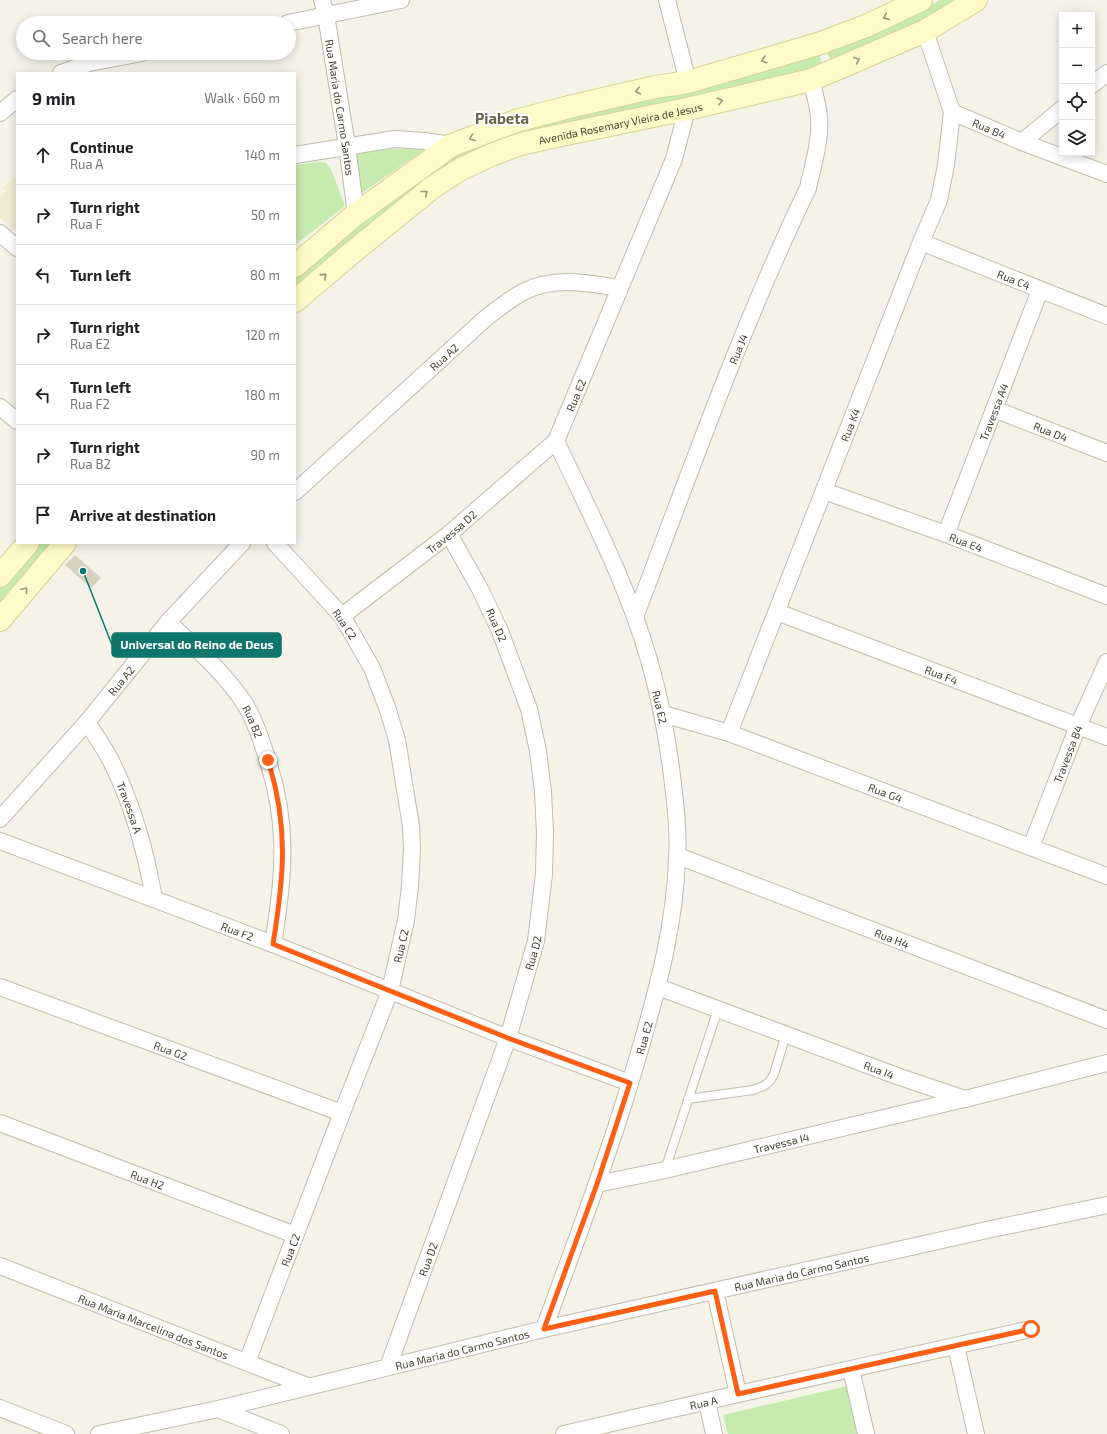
<!DOCTYPE html>
<html lang="en">
<head>
<meta charset="utf-8">
<style>
  body { margin:0; font-family:"Exo 2",sans-serif; background:#f6f6f6; color:#202124 }
  .controls { position:absolute; right:12px; top:12px; display:grid; overflow:hidden; border-radius:0px; box-shadow:0 2px 10px #0003 }
  .controls button { width:36px; height:36px; display:grid; place-items:center; padding:0; border:0; border-bottom:1px solid #e0e0e0; background:#fff; color:#202124; font:20px sans-serif }
  .stop { position:absolute; width:12px; height:12px; margin:-9px; border:3px solid #ff5f15; border-radius:50%; background:#fff }
  .stop.end { background:#ff5f15; border-color:#fff; box-shadow:0 1px 4px #0008 }
  .list { margin:0; padding:0; list-style:none }
  h2 { display:flex; justify-content:space-between; align-items:center; height:52px; margin:0; padding:0 16px; font-size:17px }
  h2 small { font-size:13px; font-weight:400; color:#757577 }
  .list li { display:grid; grid-template-columns:26px 1fr auto; gap:12px; align-items:center; box-sizing:border-box; height:60px; padding:0 16px; border-top:1px solid #e0e0e0 }
  .list b { display:block; font-size:15px; white-space:nowrap }
  .list p { margin:0; font-size:13px; white-space:nowrap; color:#757577 }
  .list em { font-size:13px; font-style:normal; color:#757577 }
  .icon { flex:none; width:22px; height:22px; fill:none; stroke:currentColor; stroke-width:2; stroke-linecap:round; stroke-linejoin:round }
  .map { position:relative; flex:none; width:1107px; height:1434px; overflow:hidden }
  .search { position:absolute; background:#fff; box-shadow:0 2px 10px #0003; left:16px; top:16px; width:280px; height:44px; display:flex; align-items:center; gap:10px; box-sizing:border-box; padding:0 14px; border-radius:22px; color:#757577; font-size:15px }
  .panel { position:absolute; background:#fff; box-shadow:0 2px 10px #0003; left:16px; top:72px; width:280px; height:472px; border-radius:0px }
  .map>svg:first-child { display:block }
  .education { fill:#efebd1 }
  .green { fill:#c6ebae }
  .building { fill:#d7d1bd }
  .lines { fill:none; stroke-linecap:round; stroke-linejoin:round }
  .lane-casing { stroke:#c1bdaa; stroke-width:10 }
  .street-casing { stroke:#c1bdaa; stroke-width:18 }
  .secondary-casing { stroke:#d8d195; stroke-width:24 }
  .lane { stroke:#fff; stroke-width:8 }
  .street { stroke:#fff; stroke-width:16 }
  .secondary { stroke:#fffbc8; stroke-width:22 }
  .oneway { stroke:#9b9778 }
  .route { stroke:#ff5f15; stroke-width:5 }
  .labels { text-anchor:middle; dominant-baseline:central; stroke-width:4; stroke-linejoin:round; paint-order:stroke }
  .street-label { font-size:11px; fill:#494536; stroke:#fff }
  .district-label { font-size:15px; font-weight:bold; fill:#6c654c; stroke:#fff }
  .leader { fill:none; stroke:#0f766e; stroke-width:1.5 }
  .callout-dot { fill:#0f766e; stroke:#fff; stroke-width:1.5 }
  .callout { fill:#0f766e; stroke:#0f766e; stroke-width:1.5 }
  .callout-label { font-size:12px; text-anchor:middle; font-weight:bold; fill:#fff }
</style>
</head>
<body>
<div class="map">
<svg width="1107" height="1434" viewBox="0 0 1107 1434">
  <rect width="100%" height="100%" fill="#f5f3e8"/>
  <!-- education -->
  <path class="education" d="M 17,176 L 17,232 L 0,218 L 0,197 L 6,191 L 3,187 Z"/>
  <!-- green -->
  <path class="green" d="M 940,0 L 959,0 L 909,29 L 832,63 L 826,50 L 926,8 Z
    M 819,55 L 823,65 L 458,162 L 295,291 L 295,279 L 379,205 L 428,169 L 476,144 L 525,124 Z
    M 430,146 L 362,193 L 356,152 Z
    M 319,162 L 326,163 L 331,169 L 345,206 L 295,245 L 295,165 Z
    M 38,543 L 52,543 L 0,605 L 0,586 Z
    M 847,1386 L 858,1434 L 728,1434 L 723,1415 Z"/>
  <!-- building -->
  <path class="building" d="M 75,555 L 101,578 L 91,588 L 65,565 Z"/>
  <g class="lines">
    <defs>
      <path id="lane" d="M 688,1099 L 753,1090 L 764,1086 L 770,1081 L 774,1074 L 786,1034
        M 665,1170 L 718,1009"/>
      <g id="street">
        <path id="s1" d="M 322,0 L 326,15 L 347,146 L 356,214"/>
        <path d="M 667,0 L 688,82"/>
        <path d="M 288,23 L 401,0"/>
        <path id="s2" d="M 925,31 L 952,112 L 1022,142 L 1107,174"/>
        <path d="M 61,73 L 89,63 L 142,53"/>
        <path d="M 1092,85 L 1107,73"/>
        <path d="M 0,113 L 17,99"/>
        <path d="M 1022,142 L 1062,109"/>
        <path d="M 295,155 L 395,139 L 424,141 L 452,145"/>
        <path d="M 0,233 L 17,248"/>
        <path id="s3" d="M 921,242 L 1107,316"/>
        <path d="M 0,407 L 17,421"/>
        <path id="s4" d="M 994,409 L 1107,453"/>
        <path id="s5" d="M 824,491 L 946,534 L 1107,596"/>
        <path id="s6" d="M 295,492 L 487,317 C 499,308 510,299 523,292 C 554,276 587,283 619,288"/>
        <path id="s7" d="M 946,534 L 1040,290"/>
        <path id="s8" d="M 777,612 L 1107,737"/>
        <path id="s9" d="M 342,616 L 449,534 L 556,441"/>
        <path id="s10" d="M 635,617 C 690,473 741,327 808,188 C 813,165 821,140 819,117 C 818,104 814,92 811,80"/>
        <path id="s11" d="M 168,622 C 195,647 224,672 245,704 C 253,717 259,733 264,749 C 289,819 285,872 273,944"/>
        <path id="s12" d="M 663,714 L 729,733 L 1107,876"/>
        <path id="s13" d="M 87,722 C 95,735 104,747 111,761 C 133,805 146,852 154,899"/>
        <path id="s14" d="M 729,733 L 921,242 L 939,200 L 946,165 L 952,112"/>
        <path id="s15" d="M 0,819 L 87,722 L 168,622 L 242,543"/>
        <path id="s16" d="M 0,841 L 273,944 L 508,1038 L 630,1083"/>
        <path id="s17" d="M 1031,847 L 1078,726 L 1107,662"/>
        <path id="s18" d="M 678,856 L 1107,1020"/>
        <path id="s19" d="M 0,987 L 342,1113"/>
        <path id="s20" d="M 658,987 L 897,1076 L 965,1099 L 1107,1063"/>
        <path id="s21" d="M 0,1123 L 295,1235"/>
        <path id="s22" d="M 597,1184 L 665,1170 L 964,1099"/>
        <path id="s23" d="M 0,1266 L 307,1386"/>
        <path d="M 715,1291 L 738,1394"/>
        <path id="s24" d="M 544,1329 C 578,1235 614,1142 641,1046 C 659,984 675,923 677,858 C 679,834 676,808 673,784 C 668,742 661,701 649,660 C 627,583 590,513 556,441 L 674,159 L 687,109"/>
        <path d="M 956,1346 L 976,1434"/>
        <path id="s25" d="M 247,1362 L 342,1113 L 390,991 L 406,920 L 410,886 L 412,849 L 411,826 L 397,740 L 388,710 L 372,668 L 342,616 L 275,543"/>
        <path id="s26" d="M 388,1367 L 508,1038 L 536,941 L 544,874 L 545,833 L 543,792 L 538,751 L 529,709 L 500,631 L 480,589 L 449,534"/>
        <path d="M 851,1369 L 866,1434"/>
        <path d="M 707,1401 L 714,1434"/>
        <path d="M 0,1408 L 66,1434"/>
        <path d="M 218,1409 L 281,1434"/>
        <path id="s27" d="M 99,1434 L 218,1409 L 544,1329 L 987,1230 L 1107,1205"/>
        <path id="s28" d="M 564,1434 L 738,1394 L 1031,1329"/>
      </g>
      <g id="secondary">
        <path d="M 295,266 L 356,214 L 452,145 L 519,120 L 569,107 L 655,87 L 688,82 L 818,44 L 866,26 L 921,0"/>
        <path id="s29" d="M 295,301 L 348,256 L 433,187 L 461,169 L 491,155 L 521,144 L 547,138 L 687,109 L 811,80 L 925,31 L 976,0"/>
        <path d="M 0,576 L 28,543"/>
        <path d="M 0,620 L 65,543"/>
      </g>
    </defs>
    <!-- lane casing -->
    <use href="#lane" class="lane-casing"/>
    <!-- street casing -->
    <use href="#street" class="street-casing"/>
    <!-- secondary casing -->
    <use href="#secondary" class="secondary-casing"/>
    <!-- lane -->
    <use href="#lane" class="lane"/>
    <!-- street -->
    <use href="#street" class="street"/>
    <!-- secondary -->
    <use href="#secondary" class="secondary"/>
  </g>
  <!-- one-way arrows -->
  <defs><path id="oneway-chevron" d="M-2-3.5L2.5 0L-2 3.5" fill="none" stroke-width="1.6" stroke-linecap="round" stroke-linejoin="round"/></defs>
  <g class="oneway">
    <use href="#oneway-chevron" transform="translate(886 17) rotate(154)"/>
    <use href="#oneway-chevron" transform="translate(764 60) rotate(164)"/>
    <use href="#oneway-chevron" transform="translate(857 60) rotate(-23)"/>
    <use href="#oneway-chevron" transform="translate(638 91) rotate(167)"/>
    <use href="#oneway-chevron" transform="translate(720 101) rotate(-13)"/>
    <use href="#oneway-chevron" transform="translate(472 138) rotate(159)"/>
    <use href="#oneway-chevron" transform="translate(425 193) rotate(-38)"/>
    <use href="#oneway-chevron" transform="translate(324 276) rotate(-40)"/>
    <use href="#oneway-chevron" transform="translate(25 590) rotate(-50)"/>
  </g>
  <g class="lines">
    <!-- route -->
    <path class="route" d="M 268,760 C 289,827 284,876 273,944 L 508,1038 L 630,1083 L 597,1184 L 544,1329 L 715,1291 L 738,1394 L 1031,1329"/>
  </g>
  <g class="labels">
    <!-- street labels -->
    <g class="street-label">
      <text stroke="none"><textPath href="#s1" startOffset="109">Rua Maria do Carmo Santos</textPath></text>
      <text stroke="none"><textPath href="#s29" startOffset="379">Avenida Rosemary Vieira de Jesus</textPath></text>
      <text stroke="none"><textPath href="#s2" startOffset="126">Rua B4</textPath></text>
      <text stroke="none"><textPath href="#s3" startOffset="100">Rua C4</textPath></text>
      <text stroke="none"><textPath href="#s10" startOffset="287">Rua J4</textPath></text>
      <text stroke="none"><textPath href="#s6" startOffset="201">Rua A2</textPath></text>
      <text stroke="none"><textPath href="#s24" startOffset="980">Rua E2</textPath></text>
      <text stroke="none"><textPath href="#s7" startOffset="131">Travessa A4</textPath></text>
      <text stroke="none"><textPath href="#s14" startOffset="331">Rua K4</textPath></text>
      <text stroke="none"><textPath href="#s4" startOffset="61">Rua D4</textPath></text>
      <text stroke="none"><textPath href="#s9" startOffset="138">Travessa D2</textPath></text>
      <text stroke="none"><textPath href="#s5" startOffset="151">Rua E4</textPath></text>
      <text transform="translate(345 624) rotate(56)">Rua C2</text>
      <text transform="translate(497 625) rotate(66)">Rua D2</text>
      <text stroke="none"><textPath href="#s8" startOffset="176">Rua F4</textPath></text>
      <text stroke="none"><textPath href="#s15" startOffset="184">Rua A2</textPath></text>
      <text transform="translate(660 707) rotate(77)">Rua E2</text>
      <text stroke="none"><textPath href="#s11" startOffset="132">Rua B2</textPath></text>
      <text stroke="none"><textPath href="#s17" startOffset="100">Travessa B4</textPath></text>
      <text stroke="none"><textPath href="#s12" startOffset="236">Rua G4</textPath></text>
      <text stroke="none"><textPath href="#s13" startOffset="96">Travessa A</textPath></text>
      <text stroke="none"><textPath href="#s16" startOffset="254">Rua F2</textPath></text>
      <text stroke="none"><textPath href="#s18" startOffset="229">Rua H4</textPath></text>
      <text stroke="none"><textPath href="#s25" startOffset="444">Rua C2</textPath></text>
      <text stroke="none"><textPath href="#s26" startOffset="439">Rua D2</textPath></text>
      <text stroke="none"><textPath href="#s24" startOffset="308">Rua E2</textPath></text>
      <text stroke="none"><textPath href="#s19" startOffset="182">Rua G2</textPath></text>
      <text stroke="none"><textPath href="#s20" startOffset="236">Rua I4</textPath></text>
      <text stroke="none"><textPath href="#s22" startOffset="189">Travessa I4</textPath></text>
      <text stroke="none"><textPath href="#s21" startOffset="158">Rua H2</textPath></text>
      <text stroke="none"><textPath href="#s25" startOffset="120">Rua C2</textPath></text>
      <text stroke="none"><textPath href="#s26" startOffset="115">Rua D2</textPath></text>
      <text stroke="none"><textPath href="#s27" startOffset="721">Rua Maria do Carmo Santos</textPath></text>
      <text stroke="none"><textPath href="#s23" startOffset="165">Rua Maria Marcelina dos Santos</textPath></text>
      <text stroke="none"><textPath href="#s27" startOffset="373">Rua Maria do Carmo Santos</textPath></text>
      <text stroke="none"><textPath href="#s28" startOffset="143">Rua A</textPath></text>
    </g>
    <!-- district labels -->
    <g class="district-label">
      <text x="502" y="118">Piabeta</text>
    </g>
  </g>
  <!-- callouts -->
  <path class="leader" d="M83 571L112 645"/>
  <circle class="callout-dot" cx="83" cy="571" r="4"/>
  <rect class="callout" x="112" y="633" width="169" height="24" rx="4"/>
  <g class="callout-label">
    <text x="197" y="649">Universal do Reino de Deus</text>
  </g>
</svg>
<div class="controls">
<button>+</button>
<button>−</button>
<button><svg class="icon" aria-label="locate" viewBox="0 0 24 24"><circle cx="12" cy="12" r="6"/><path d="M12 2v4M12 18v4M2 12h4M18 12h4"/></svg></button>
<button><svg class="icon" aria-label="layers" viewBox="0 0 24 24"><path d="M12 4l9 5-9 5-9-5zM3 14l9 5 9-5"/></svg></button>
</div>
<div class="stop" style="left:1031px;top:1329px"></div>
<div class="stop end" style="left:268px;top:760px"></div>
<div class="search"><svg class="icon" aria-label="search" viewBox="0 0 24 24"><circle cx="10" cy="10" r="6"/><path d="M15 15l6 6"/></svg>Search here</div>
<section class="panel">
<h2>9 min<small>Walk · 660 m</small></h2>
<ul class="list">
<li><svg class="icon" aria-label="ahead" viewBox="0 0 24 24"><path d="M12 20V5M6 11l6-6 6 6"/></svg><div><b>Continue</b><p>Rua A</p></div><em>140 m</em></li>
<li><svg class="icon" aria-label="right" viewBox="0 0 24 24"><path d="M7 20v-9h11M14 6l5 5-5 5"/></svg><div><b>Turn right</b><p>Rua F</p></div><em>50 m</em></li>
<li><svg class="icon" aria-label="left" viewBox="0 0 24 24"><path d="M17 20v-9H6M10 6l-5 5 5 5"/></svg><div><b>Turn left</b></div><em>80 m</em></li>
<li><svg class="icon" aria-label="right" viewBox="0 0 24 24"><path d="M7 20v-9h11M14 6l5 5-5 5"/></svg><div><b>Turn right</b><p>Rua E2</p></div><em>120 m</em></li>
<li><svg class="icon" aria-label="left" viewBox="0 0 24 24"><path d="M17 20v-9H6M10 6l-5 5 5 5"/></svg><div><b>Turn left</b><p>Rua F2</p></div><em>180 m</em></li>
<li><svg class="icon" aria-label="right" viewBox="0 0 24 24"><path d="M7 20v-9h11M14 6l5 5-5 5"/></svg><div><b>Turn right</b><p>Rua B2</p></div><em>90 m</em></li>
<li><svg class="icon" aria-label="arrive" viewBox="0 0 24 24"><path d="M6 21V4h12l-3 4 3 4H6"/></svg><div><b>Arrive at destination</b></div></li>
</ul>
</section>
</div>
</body>
</html>
